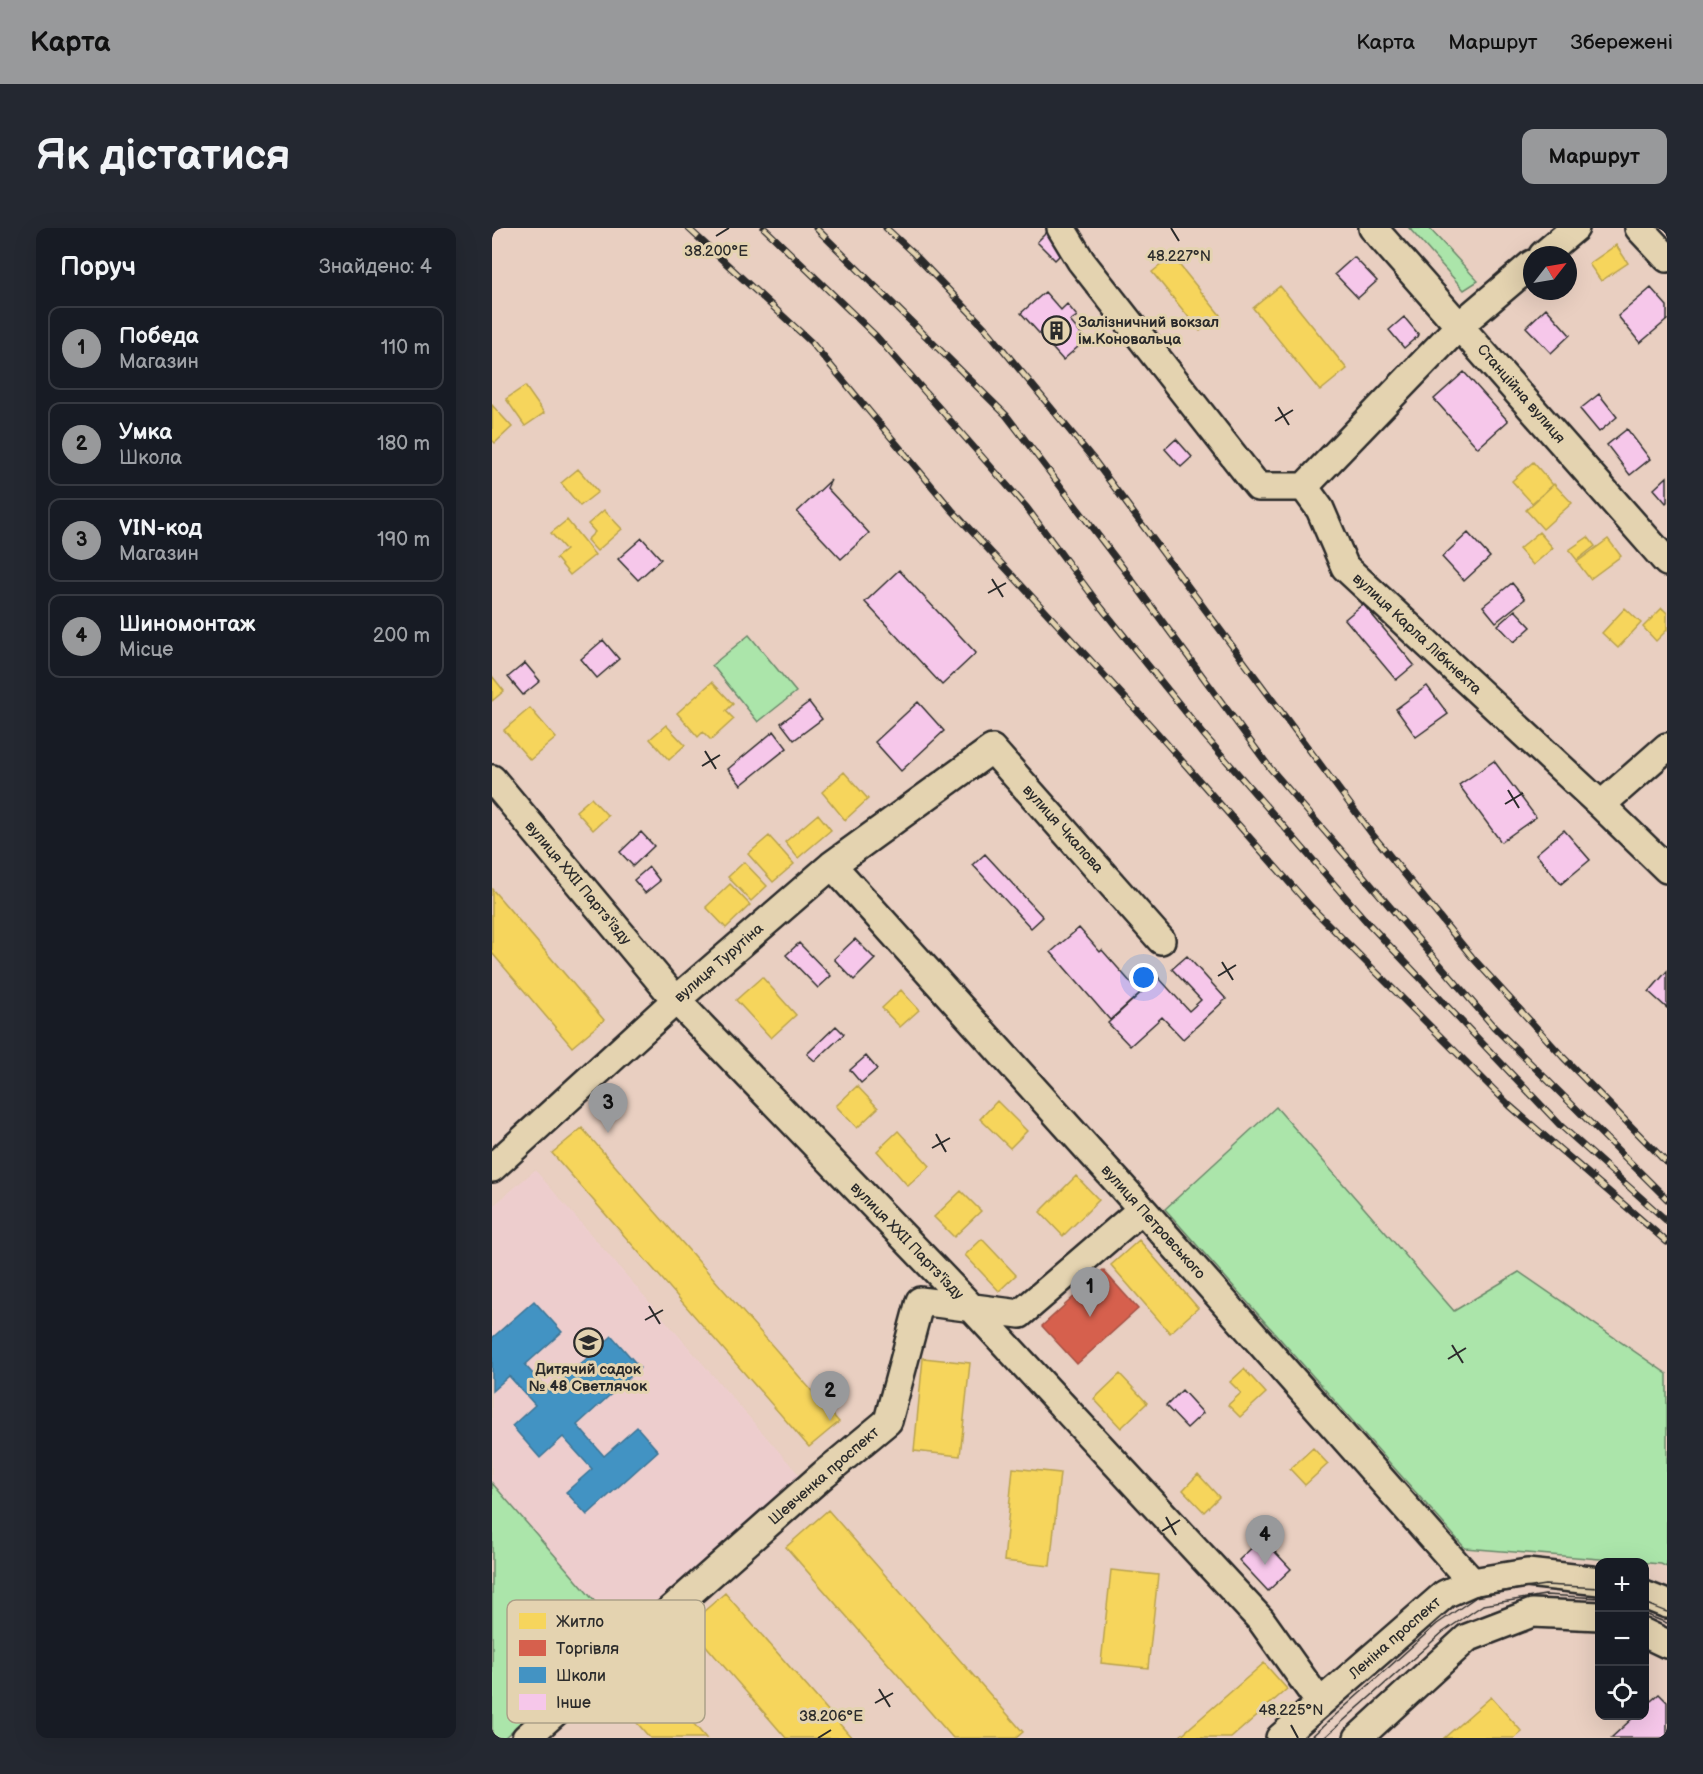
<!DOCTYPE html>
<html lang="uk">
<head>
<meta charset="utf-8">
<style>
  body { margin:0; font-family:"Balsamiq Sans",sans-serif; background:#242831; color:#f1f3f6 }
  .controls { position:absolute; right:18px; bottom:18px; display:grid; overflow:hidden; border-radius:12px; box-shadow:0 6px 24px #0002 }
  .controls button { width:54px; height:54px; display:grid; place-items:center; padding:0; border:0; border-bottom:2px solid #363941; background:#171b24; color:#f1f3f6; font:30px sans-serif }
  .compass { position:absolute; left:1031px; top:18px; width:54px; height:54px; border-radius:50%; background:#171b24; box-shadow:0 6px 24px #0002; rotate:59deg }
  .you { position:absolute; left:652px; top:750px; width:21px; height:21px; margin:-15px; border:4px solid #fff; border-radius:50%; background:#1a73e8; box-shadow:0 0 0 9px #1a73e833 }
  .badge { display:grid; place-items:center; width:39px; height:39px; border-radius:50%; background:#98999b; color:#111; font-size:20px; font-weight:700 }
  .pin { position:absolute; translate:-50% -50px; filter:drop-shadow(0 2px 3px #0008) }
  .pin::after { content:''; position:absolute; top:32px; width:21px; height:18px; background:inherit; clip-path:polygon(0 0,100% 0,50% 100%) }
  .list { margin:0; padding:0; list-style:none }
  h2 { display:flex; justify-content:space-between; align-items:center; height:78px; margin:0; padding:0 24px; font-size:26px }
  h2 small { font-size:20px; font-weight:400; color:#9ea1a6 }
  .list li { display:grid; grid-template-columns:39px 1fr auto; gap:18px; align-items:center; box-sizing:border-box; height:84px; margin:0 12px 12px; padding:0 12px; border:2px solid #363941; border-radius:12px }
  .list b { display:block; font-size:22px; white-space:nowrap }
  .list p { margin:0; font-size:20px; white-space:nowrap; color:#9ea1a6 }
  .list em { font-size:20px; font-style:normal; color:#9ea1a6 }
  .icon { flex:none; width:33px; height:33px; fill:none; stroke:currentColor; stroke-width:2; stroke-linecap:round; stroke-linejoin:round }
  .map { position:relative; flex:none; width:1175px; height:1510px; overflow:hidden; border-radius:12px }
  header { display:flex; align-items:center; gap:36px; box-sizing:border-box; height:84px; padding:0 30px; background:#98999b; color:#111 }
  header strong { font-size:28px }
  nav { display:flex; gap:33px; margin-inline-start:auto; font-size:21px }
  .intro { display:flex; align-items:center; justify-content:space-between; box-sizing:border-box; height:144px; padding:0 36px }
  h1 { margin:0; font-size:42px }
  .button { padding:15px 27px; border-radius:12px; background:#98999b; color:#111; font-size:21px; font-weight:700 }
  main { display:flex; gap:36px; padding:0 36px }
  aside { flex:1; background:#171b24; border-radius:12px; box-shadow:0 6px 24px #0002 }
  .map>svg:first-child { display:block }
  .built { fill:#edcdcd }
  .green { fill:#abe5aa; stroke:#6b886a; stroke-width:1.5 }
  .homes { fill:#f6d55c; stroke:#b9a24d; stroke-width:1.5 }
  .shops { fill:#d6604d; stroke:#a35043; stroke-width:1.5 }
  .schools { fill:#4393c3; stroke:#3c7495; stroke-width:1.5 }
  .building { fill:#f6c7ea; stroke:#2b2b2b; stroke-width:1.5 }
  .lines { fill:none; stroke-linecap:round; stroke-linejoin:round }
  .minor-casing { stroke:#2b2b2b; stroke-width:32 }
  .minor { stroke:#e4d3b0; stroke-width:27 }
  .tram { stroke:#2b2b2b; stroke-width:1.5 }
  .rail-casing { stroke:#2b2b2b; stroke-width:7 }
  .rail { stroke:#e4d3b0; stroke-width:4.5; stroke-dasharray:14; stroke-linecap:butt }
  .ticks { fill:none; stroke:#2b2b2b; stroke-width:2 }
  .labels { text-anchor:middle; dominant-baseline:central; stroke-width:6; stroke-linejoin:round; paint-order:stroke }
  .poi-label { font-size:15px; font-weight:bold; fill:#2b2b2b; stroke:#e4d3b0; text-anchor:start }
  .street-label { font-size:15px; fill:#2b2b2b; stroke:#e4d3b0 }
  .key { fill:#e4d3b0; stroke:#aca188; stroke-width:1.5 }
  .key-label { font-size:16px; fill:#2b2b2b }
  .ticks-label { font-size:15px; text-anchor:middle; fill:#2b2b2b; stroke:#e4d3b0; stroke-width:6; stroke-linejoin:round; paint-order:stroke }
</style>
</head>
<body>
<header>
<strong>Карта</strong>
<nav><a>Карта</a><a>Маршрут</a><a>Збережені</a></nav>
</header>
<div class="intro"><h1>Як дістатися</h1><a class="button">Маршрут</a></div>
<main>
<aside>
<h2>Поруч<small>Знайдено: 4</small></h2>
<ul class="list">
<li><span class="badge">1</span><div><b>Победа</b><p>Магазин</p></div><em>110 m</em></li>
<li><span class="badge">2</span><div><b>Умка</b><p>Школа</p></div><em>180 m</em></li>
<li><span class="badge">3</span><div><b>VIN-код</b><p>Магазин</p></div><em>190 m</em></li>
<li><span class="badge">4</span><div><b>Шиномонтаж</b><p>Місце</p></div><em>200 m</em></li>
</ul>
</aside>
<div class="map">
<svg width="1175" height="1510" viewBox="0 0 1175 1510">
  <rect width="100%" height="100%" fill="#e9cfc1"/>
  <filter id="ink" filterUnits="userSpaceOnUse"><feTurbulence type="fractalNoise" baseFrequency=".0167" numOctaves="2"/><feDisplacementMap in="SourceGraphic" scale="12" xChannelSelector="R" yChannelSelector="G"/><feConvolveMatrix kernelMatrix="1 2 1 2 8 2 1 2 1" color-interpolation-filters="sRGB"/></filter>
  <g filter="url(#ink)">
    <!-- built -->
    <path class="built" d="M 43,942 L 309,1249 L 130,1405 L 0,1255 L 0,979 Z"/>
    <!-- green -->
    <path class="green" d="M 917,0 L 937,0 L 986,53 L 972,62 Z
      M 257,407 L 304,464 L 266,494 L 220,437 Z
      M 784,879 L 962,1083 L 1027,1044 L 1175,1146 L 1175,1339 L 1169,1336 L 973,1320 L 673,981 Z
      M 0,1255 L 130,1405 L 12,1510 L 0,1510 Z"/>
    <!-- homes -->
    <path class="homes" d="M 1124,17 L 1136,35 L 1109,53 L 1097,36 Z
      M 680,28 L 728,87 L 708,103 L 660,44 Z
      M 788,58 L 855,141 L 828,163 L 761,80 Z
      M 33,158 L 52,185 L 33,198 L 14,171 Z
      M 0,177 L 20,199 L 3,215 L 0,212 Z
      M 1041,234 L 1061,257 L 1040,275 L 1020,253 Z
      M 86,241 L 106,264 L 88,278 L 69,255 Z
      M 1062,256 L 1080,275 L 1051,301 L 1034,282 Z
      M 112,282 L 130,301 L 105,323 L 95,312 L 103,304 L 96,296 Z
      M 75,292 L 103,327 L 78,347 L 64,330 L 74,322 L 59,305 Z
      M 1047,304 L 1061,320 L 1041,337 L 1027,321 Z
      M 1096,309 L 1103,318 L 1085,332 L 1077,322 Z
      M 1116,311 L 1129,328 L 1098,351 L 1085,334 Z
      M 1133,380 L 1149,395 L 1126,420 L 1110,405 Z
      M 1170,380 L 1175,385 L 1175,402 L 1164,413 L 1151,399 Z
      M 0,448 L 12,463 L 0,473 Z
      M 220,454 L 241,476 L 234,483 L 242,491 L 219,512 L 211,504 L 206,509 L 185,485 Z
      M 38,480 L 64,510 L 38,532 L 12,502 Z
      M 174,497 L 193,517 L 177,532 L 158,511 Z
      M 352,544 L 376,571 L 353,592 L 330,564 Z
      M 99,570 L 116,588 L 101,602 L 84,583 Z
      M 326,586 L 339,602 L 306,630 L 293,614 Z
      M 277,608 L 302,636 L 281,654 L 256,626 Z
      M 252,634 L 275,658 L 259,673 L 236,649 Z
      M 238,656 L 258,677 L 234,700 L 214,679 Z
      M 0,661 L 112,792 L 80,819 L 0,725 Z
      M 270,749 L 304,787 L 279,810 L 244,772 Z
      M 409,762 L 427,782 L 408,799 L 390,780 Z
      M 365,858 L 386,880 L 365,900 L 344,878 Z
      M 505,873 L 535,903 L 518,920 L 488,891 Z
      M 90,900 L 347,1194 L 317,1219 L 60,925 Z
      M 406,903 L 438,938 L 416,958 L 385,923 Z
      M 584,948 L 607,972 L 571,1008 L 548,984 Z
      M 469,963 L 489,983 L 462,1009 L 442,989 Z
      M 490,1011 L 524,1047 L 507,1063 L 473,1027 Z
      M 647,1012 L 706,1080 L 678,1105 L 619,1037 Z
      M 431,1130 L 478,1135 L 468,1228 L 422,1223 Z
      M 752,1141 L 774,1165 L 748,1189 L 736,1177 L 749,1165 L 738,1154 Z
      M 628,1146 L 655,1175 L 629,1200 L 602,1171 Z
      M 821,1220 L 836,1236 L 813,1257 L 798,1241 Z
      M 521,1240 L 568,1245 L 558,1338 L 512,1333 Z
      M 706,1246 L 727,1269 L 712,1284 L 691,1262 Z
      M 336,1282 L 531,1504 L 524,1510 L 461,1510 L 294,1319 Z
      M 619,1342 L 666,1347 L 656,1440 L 609,1435 Z
      M 233,1365 L 360,1510 L 294,1510 L 196,1397 Z
      M 772,1435 L 795,1461 L 739,1510 L 686,1510 Z
      M 160,1447 L 214,1510 L 158,1510 L 128,1475 Z
      M 999,1469 L 1030,1504 L 1023,1510 L 952,1510 Z"/>
    <!-- shops -->
    <path class="shops" d="M 611,1042 L 646,1081 L 585,1136 L 550,1098 Z"/>
    <!-- schools -->
    <path class="schools" d="M 42,1073 L 70,1104 L 33,1137 L 57,1164 L 120,1108 L 148,1140 L 85,1197 L 112,1228 L 145,1199 L 166,1223 L 95,1287 L 74,1264 L 100,1241 L 71,1209 L 48,1230 L 20,1198 L 43,1177 L 17,1148 L 0,1163 L 0,1110 Z"/>
    <!-- building -->
    <path class="building" d="M 558,1 L 576,19 L 563,32 L 545,14 Z
      M 862,29 L 885,53 L 866,70 L 843,46 Z
      M 1159,60 L 1175,78 L 1175,92 L 1148,115 L 1126,88 Z
      M 553,64 L 569,82 L 575,76 L 585,88 L 578,93 L 594,112 L 571,132 L 529,85 Z
      M 1054,80 L 1078,107 L 1059,125 L 1034,99 Z
      M 912,89 L 927,107 L 912,120 L 897,102 Z
      M 972,144 L 1016,193 L 986,220 L 942,171 Z
      M 1107,166 L 1125,189 L 1107,204 L 1088,181 Z
      M 1135,201 L 1158,231 L 1138,247 L 1115,217 Z
      M 684,211 L 700,229 L 689,239 L 673,221 Z
      M 1175,249 L 1175,274 L 1174,275 L 1162,261 Z
      M 339,252 L 335,260 L 377,305 L 349,331 L 305,284 Z
      M 976,305 L 998,329 L 972,353 L 950,329 Z
      M 150,310 L 169,331 L 146,352 L 126,331 Z
      M 407,342 L 484,425 L 450,457 L 373,374 Z
      M 1020,355 L 1033,371 L 1004,394 L 991,378 Z
      M 871,376 L 922,437 L 904,452 L 853,391 Z
      M 1023,382 L 1039,399 L 1022,414 L 1006,397 Z
      M 111,412 L 127,431 L 105,450 L 89,431 Z
      M 33,435 L 48,453 L 31,467 L 16,449 Z
      M 935,458 L 956,486 L 924,509 L 904,481 Z
      M 317,474 L 330,491 L 302,512 L 289,495 Z
      M 426,474 L 452,503 L 409,543 L 383,514 Z
      M 282,503 L 295,520 L 249,557 L 236,541 Z
      M 1002,533 L 1044,589 L 1009,614 L 967,557 Z
      M 1072,602 L 1098,632 L 1069,656 L 1044,626 Z
      M 149,604 L 162,618 L 141,638 L 128,624 Z
      M 493,626 L 551,689 L 539,700 L 481,637 Z
      M 157,639 L 168,653 L 153,665 L 142,652 Z
      M 587,700 L 608,724 L 610,722 L 648,765 L 618,792 L 559,724 Z
      M 363,711 L 383,731 L 362,752 L 342,731 Z
      M 307,715 L 339,748 L 326,760 L 294,727 Z
      M 695,728 L 734,771 L 691,811 L 670,789 L 638,818 L 616,795 L 666,749 L 697,783 L 709,772 L 680,741 Z
      M 1175,743 L 1175,780 L 1157,764 Z
      M 344,798 L 352,806 L 323,833 L 315,826 Z
      M 374,828 L 385,841 L 369,855 L 358,842 Z
      M 690,1162 L 711,1185 L 695,1200 L 674,1178 Z
      M 770,1310 L 799,1341 L 776,1363 L 747,1332 Z
      M 1167,1466 L 1175,1474 L 1175,1510 L 1119,1510 L 1143,1488 L 1152,1488 L 1152,1479 Z"/>
    <g class="lines">
      <defs>
        <path id="minor" d="M 569,0 L 589,33 L 766,259 L 812,259 L 828,281 L 853,339 L 1109,577 L 1175,641
          M 881,0 L 1175,334
          M 1147,0 L 1175,30
          M 1051,27 L 1083,0
          M 812,259 L 968,97 L 1040,36
          M 0,551 L 184,772 L 478,1078 L 769,1392 L 828,1475
          M 1109,577 L 1175,519
          M 340,637 L 650,981 L 980,1354
          M 0,940 L 184,772 L 340,637 L 500,521 L 669,712
          M 1152,1367 L 1175,1376
          M 1152,1405 L 1175,1416
          M 34,1510 L 332,1246 L 396,1193 L 428,1073 L 528,1086 L 650,981
          M 788,1510 L 953,1366 L 980,1354 L 1035,1345 L 1108,1353
          M 866,1510 L 975,1410 L 1040,1385 L 1108,1388"/>
      </defs>
      <!-- minor casing -->
      <use href="#minor" class="minor-casing"/>
      <!-- minor -->
      <use href="#minor" class="minor"/>
      <!-- tram -->
      <path class="tram" d="M 1152,1375 L 1175,1384
        M 1152,1386 L 1175,1395
        M 818,1510 L 945,1396 L 987,1367 L 1053,1357 L 1108,1360
        M 832,1510 L 951,1404 L 991,1377 L 1053,1367 L 1108,1370"/>
      <defs>
        <path id="rail" d="M 196,0 L 319,114 L 460,282 L 660,499 L 818,678 L 1018,878 L 1175,1014
          M 272,0 L 384,108 L 535,280 L 608,378 L 713,508 L 875,694 L 1068,897 L 1175,993
          M 324,0 L 514,187 L 631,340 L 778,540 L 1002,799 L 1175,971
          M 394,0 L 420,24 L 495,102 L 602,232 L 880,606 L 980,729 L 1071,829 L 1175,935"/>
      </defs>
      <!-- rail casing -->
      <use href="#rail" class="rail-casing"/>
      <!-- rail -->
      <use href="#rail" class="rail"/>
    </g>
  </g>
  <!-- ticks -->
  <path class="ticks" d="M 679,0 L 687,13M 224,8 L 237,0M 786,179 L 797,197M 783,193 L 801,182M 500,351 L 511,369M 496,365 L 514,355M 213,523 L 224,541M 210,538 L 228,527M 1016,562 L 1027,580M 1013,576 L 1031,565M 730,734 L 741,752M 726,748 L 744,737M 444,906 L 454,924M 440,920 L 458,910M 157,1078 L 168,1096M 153,1092 L 171,1082M 960,1117 L 971,1135M 956,1131 L 974,1120M 674,1289 L 684,1307M 670,1303 L 688,1292M 387,1461 L 398,1479M 383,1475 L 401,1465M 799,1497 L 806,1510M 326,1510 L 339,1502"/>
  <!-- icons -->
  <defs>
    <symbol id="building-ring" viewBox="-11 -11 22 22"><circle r="9.5" fill="#e4d3b0" stroke="#2b2b2b" stroke-width="1.5"/><path d="M-4-6H4V6H1V3H-1V6H-4ZM-2.5-4.3h1.7v1.8h-1.7ZM.8-4.3h1.7v1.8H.8ZM-2.5-1h1.7V.8h-1.7ZM.8-1h1.7V.8H.8Z" fill="#2b2b2b"/></symbol>
    <symbol id="school-ring" viewBox="-11 -11 22 22"><circle r="9.5" fill="#e4d3b0" stroke="#2b2b2b" stroke-width="1.5"/><path d="M0-5L7-2L0 1L-7-2ZM-4 1L0 2.5L4 1V4Q0 6-4 4Z" fill="#2b2b2b"/></symbol>
  </defs>
  <g fill-rule="evenodd">
    <use href="#building-ring" x="548" y="86" width="33" height="33"/>
    <use href="#school-ring" x="80" y="1098" width="33" height="33"/>
  </g>
  <g class="labels">
    <!-- poi labels -->
    <g class="poi-label">
      <text x="586" y="94">Залізничний вокзал<tspan x="586" dy="17">ім.Коновальца</tspan></text>
      <text x="96" y="1141" text-anchor="middle">Дитячий садок<tspan x="96" dy="17">№ 48 Светлячок</tspan></text>
    </g>
    <!-- street labels -->
    <g class="street-label">
      <text transform="translate(1029 166) rotate(49)">Станційна вулиця</text>
      <text transform="translate(925 406) rotate(43)">вулиця Карла Лібкнехта</text>
      <text transform="translate(571 601) rotate(48)">вулиця Чкалова</text>
      <text transform="translate(86 655) rotate(50)">вулиця XXII Партз'їзду</text>
      <text transform="translate(227 735) rotate(-41)">вулиця Турутіна</text>
      <text transform="translate(661 994) rotate(48)">вулиця Петровського</text>
      <text transform="translate(415 1013) rotate(46)">вулиця XXII Партз'їзду</text>
      <text transform="translate(332 1248) rotate(-41)">Шевченка проспект</text>
      <text transform="translate(903 1410) rotate(-41)">Леніна проспект</text>
    </g>
  </g>
  <!-- legend -->
  <rect x="15" y="1372" width="198" height="123" rx="9" class="key"/>
  <rect x="27" y="1385" width="27" height="16" fill="#f6d55c"/>
  <rect x="27" y="1412" width="27" height="16" fill="#d6604d"/>
  <rect x="27" y="1439" width="27" height="16" fill="#4393c3"/>
  <rect x="27" y="1466" width="27" height="16" fill="#f6c7ea"/>
  <g class="key-label">
    <text x="64" y="1399">Житло</text>
    <text x="64" y="1426">Торгівля</text>
    <text x="64" y="1453">Школи</text>
    <text x="64" y="1480">Інше</text>
  </g>
  <g class="ticks-label">
    <text x="224" y="28">38.200°E</text>
    <text x="687" y="33">48.227°N</text>
    <text x="799" y="1487">48.225°N</text>
    <text x="339" y="1493">38.206°E</text>
  </g>
</svg>
<div class="controls">
<button>+</button>
<button>−</button>
<button><svg class="icon" aria-label="locate" viewBox="0 0 24 24"><circle cx="12" cy="12" r="6"/><path d="M12 2v4M12 18v4M2 12h4M18 12h4"/></svg></button>
</div>
<svg class="compass" viewBox="-18 -18 36 36"><path d="M0-13l5 13h-10z" fill="#e53935"/><path d="M0 13l5-13h-10z" fill="#9ea1a6"/></svg>
<div class="you"></div>
<div class="pin badge" style="left:598px;top:1089px">1</div>
<div class="pin badge" style="left:338px;top:1193px">2</div>
<div class="pin badge" style="left:116px;top:905px">3</div>
<div class="pin badge" style="left:773px;top:1337px">4</div>
</div>
</main>
</body>
</html>
